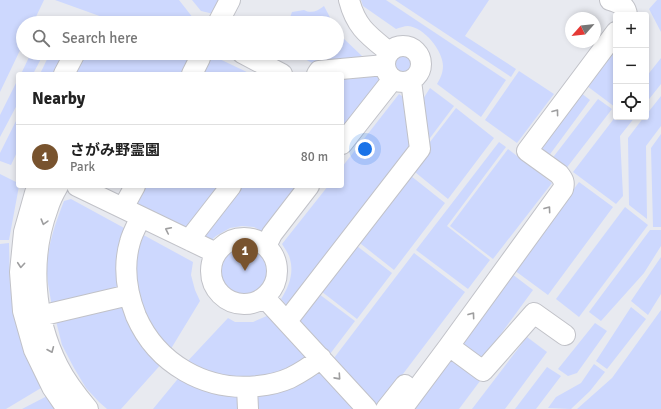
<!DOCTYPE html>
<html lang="en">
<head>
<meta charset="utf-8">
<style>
  body { margin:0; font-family:Signika,"Noto Sans JP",sans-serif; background:#f2f2f2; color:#222 }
  .controls { position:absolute; right:12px; top:12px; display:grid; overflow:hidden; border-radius:4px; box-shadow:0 2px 6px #0003 }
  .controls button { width:36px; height:36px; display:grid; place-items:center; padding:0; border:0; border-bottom:1px solid #e0e0e0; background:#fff; color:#222; font:20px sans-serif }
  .compass { position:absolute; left:565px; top:12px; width:36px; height:36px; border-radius:50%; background:#fff; box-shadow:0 2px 6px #0003; rotate:243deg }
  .you { position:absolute; left:365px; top:149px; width:14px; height:14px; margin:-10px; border:3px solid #fff; border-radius:50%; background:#1a73e8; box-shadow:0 0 0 6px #1a73e833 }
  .badge { display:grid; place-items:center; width:26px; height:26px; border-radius:50%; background:#78532e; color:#fff; font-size:13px; font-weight:700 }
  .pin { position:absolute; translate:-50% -33px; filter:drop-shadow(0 1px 2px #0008) }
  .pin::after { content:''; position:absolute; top:21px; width:14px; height:12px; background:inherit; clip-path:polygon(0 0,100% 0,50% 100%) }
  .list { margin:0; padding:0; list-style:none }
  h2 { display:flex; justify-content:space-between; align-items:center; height:52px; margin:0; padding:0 16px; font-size:17px }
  h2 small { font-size:13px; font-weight:400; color:#767676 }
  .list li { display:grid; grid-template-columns:26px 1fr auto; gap:12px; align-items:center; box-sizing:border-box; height:64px; padding:0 16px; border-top:1px solid #e0e0e0 }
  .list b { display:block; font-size:15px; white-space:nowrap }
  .list p { margin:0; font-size:13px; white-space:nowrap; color:#767676 }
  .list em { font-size:13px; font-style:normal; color:#767676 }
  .icon { flex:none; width:22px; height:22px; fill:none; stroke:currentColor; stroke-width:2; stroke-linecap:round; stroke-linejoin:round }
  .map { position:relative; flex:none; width:661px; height:409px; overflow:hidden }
  .search { position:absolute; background:#fff; box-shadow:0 2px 6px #0003; left:16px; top:16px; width:328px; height:44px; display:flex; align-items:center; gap:10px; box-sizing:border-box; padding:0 14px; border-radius:22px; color:#767676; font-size:15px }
  .panel { position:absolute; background:#fff; box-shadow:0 2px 6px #0003; left:16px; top:72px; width:328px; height:116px; border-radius:4px }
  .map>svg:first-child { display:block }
  .green { fill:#cdd8fe }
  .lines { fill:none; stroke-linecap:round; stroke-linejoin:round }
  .minor-casing { stroke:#c1c2c8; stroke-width:22 }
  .minor { stroke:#fff; stroke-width:20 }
  .oneway { stroke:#9e9e9f }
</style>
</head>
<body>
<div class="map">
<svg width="661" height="409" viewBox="0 0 661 409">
  <rect width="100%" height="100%" fill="#e8eaf0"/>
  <!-- green -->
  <path class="green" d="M 0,0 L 44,0 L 33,23 L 23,23 L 23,44 L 0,92 Z
    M 55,0 L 179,0 L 197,23 L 119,23 Z
    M 192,0 L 221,0 L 214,14 L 201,11 Z
    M 361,0 L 386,0 L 506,80 L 481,117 L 437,84 C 440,79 443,73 443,66 C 443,51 424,27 408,26 C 404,26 399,28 396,29 L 363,6 Z
    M 395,0 L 489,0 L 465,36 L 516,69 L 511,77 Z
    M 657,0 L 661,0 L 661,32 L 649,9 Z
    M 324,6 L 333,23 L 288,23 L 292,12 L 304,10 C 311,14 318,11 324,6 Z
    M 342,37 L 362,56 L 357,62 L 318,66 L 293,53 L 337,53 L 337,40 Z
    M 616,48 L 616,105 L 615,107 L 587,86 Z
    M 403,50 C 426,54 415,82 400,76 C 398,75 395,72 392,70 L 391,60 L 398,52 Z
    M 31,53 L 44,53 L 33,74 L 21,74 Z
    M 50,53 L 67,53 L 56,74 L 40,74 Z
    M 79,53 L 192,53 L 181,74 L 69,74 Z
    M 209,54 L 251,74 L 199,74 Z
    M 661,58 L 661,84 L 646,103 L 646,77 Z
    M 519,71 L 554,94 L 517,143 L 485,120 Z
    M 342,74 L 382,74 L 382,80 L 342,131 Z
    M 18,79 L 18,103 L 0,137 L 0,115 Z
    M 430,88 L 454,106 L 427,142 L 418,107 Z
    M 576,89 L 590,100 L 548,157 L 534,147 Z
    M 399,94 L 406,99 L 415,149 L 290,309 L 281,299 C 289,287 294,273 290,259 C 289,254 285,249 282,244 L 328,186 L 342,186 L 342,167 Z
    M 661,96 L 661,126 L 646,146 L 647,219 L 629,205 L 628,138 L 644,117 L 646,117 L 646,115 Z
    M 598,99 L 612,109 L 565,170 L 551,160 Z
    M 456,108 L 494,138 L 448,199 L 410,168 Z
    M 616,116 L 616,117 L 635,117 L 620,136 L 623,196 L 616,204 L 573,172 Z
    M 18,117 L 18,150 L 11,165 L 0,161 L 0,153 Z
    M 661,134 L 661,227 L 653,227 L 651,148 Z
    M 499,142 L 506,147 L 447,226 L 490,260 L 468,289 L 416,250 Z
    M 508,149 L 552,183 L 493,259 L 450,226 Z
    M 406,172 L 445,203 L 394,270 L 356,240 Z
    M 0,174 L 18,183 L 18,186 L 19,186 L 9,240 L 0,240 Z
    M 579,182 L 613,207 L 548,295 L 514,270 Z
    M 142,186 L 219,186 L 187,229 L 133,205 Z
    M 237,186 L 299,186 L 263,232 L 254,227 L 242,226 L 230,228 L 216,236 L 207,244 L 198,237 Z
    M 71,199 L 126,229 L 121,293 L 52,309 C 51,297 47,283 47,271 C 47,247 55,224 64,201 Z
    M 625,207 L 648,225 L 579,317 L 556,299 Z
    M 650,230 L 661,230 L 661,246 L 644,273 L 601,321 L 589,312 Z
    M 138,232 L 193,262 L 191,275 L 195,290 L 200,301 L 169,352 L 142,314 L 132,273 Z
    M215 271a29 29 0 1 1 58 0a29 29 0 1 1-58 0Z
    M 9,243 L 10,286 L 15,317 L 46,385 L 6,409 L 0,409 L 0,244 Z
    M 353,243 L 392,273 L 357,319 L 317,288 Z
    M 414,253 L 465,292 L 378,407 L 334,358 Z
    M 661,257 L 661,294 L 648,315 L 631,301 Z
    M 512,274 L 533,290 L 482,360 L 459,343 Z
    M 315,291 L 355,321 L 330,354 L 297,317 Z
    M 125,302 L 164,361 L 121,409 L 107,409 L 99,402 L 86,388 L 74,368 L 62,345 L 55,317 Z
    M 631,307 L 646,319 L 607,369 L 596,361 Z
    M 661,310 L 661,409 L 577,409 L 612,378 Z
    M 269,315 L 311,360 L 249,383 L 185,364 L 228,318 L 235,322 L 253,322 Z
    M 595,323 L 607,331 L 577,373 L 568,376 L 558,369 Z
    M 527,337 L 547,352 L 505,409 L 472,409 Z
    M 451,359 L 480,381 L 459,409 L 412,409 Z
    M 594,364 L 605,372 L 590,391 L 571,409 L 548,408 L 556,397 L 581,383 Z
    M 318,367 L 357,409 L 252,409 L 252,393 Z
    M 547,367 L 561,376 L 536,409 L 515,409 Z
    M 181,375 L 242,393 L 242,409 L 153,409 Z
    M 51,394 L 62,409 L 22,409 Z"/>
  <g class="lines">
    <defs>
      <path id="minor" d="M 349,0 C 356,27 368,35 389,52
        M 610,0 C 619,3 626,5 627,15
        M 218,23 L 230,0
        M385 64a18 18 0 1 1 36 0a18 18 0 1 1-36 0Z
        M 242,53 L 282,74
        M 64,74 L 75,53
        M 192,74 L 200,58
        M 317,74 L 319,71 L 385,65
        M 342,144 L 393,79
        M 38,186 L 35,193 L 24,232 L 20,272 L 23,311 L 34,350 L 52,387 L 67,409
        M 58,186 C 54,193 50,201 48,208 C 29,259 34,318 58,366 C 66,382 77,396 88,409
        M 77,186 L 216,253
        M 123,208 L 135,186
        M 141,217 C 137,225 132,234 130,242 C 123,266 127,293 136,316 C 157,364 206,392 258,386 C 269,385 281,382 290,378 C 302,372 311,366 321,358
        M211 271a33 33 0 1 1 66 0a33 33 0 1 1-66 0Z
        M 189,240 L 231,186
        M 266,246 L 272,234 L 309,186
        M 264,297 L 367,409
        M 40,316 L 129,295
        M 287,321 L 420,149 L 411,81
        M 449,346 L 483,371 L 534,313 L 565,335
        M 247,387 L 248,409
        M 386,409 L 405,385
        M 402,409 L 449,346 L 563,189 C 565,182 563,179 559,174 L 527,151 L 616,32"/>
    </defs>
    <!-- minor casing -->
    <use href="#minor" class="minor-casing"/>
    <!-- minor -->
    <use href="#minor" class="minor"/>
  </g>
  <!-- one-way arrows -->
  <defs><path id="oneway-chevron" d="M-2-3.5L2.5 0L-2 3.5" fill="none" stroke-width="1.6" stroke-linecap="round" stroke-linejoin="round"/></defs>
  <g class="oneway">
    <use href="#oneway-chevron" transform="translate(556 112) rotate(-53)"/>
    <use href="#oneway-chevron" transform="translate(548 209) rotate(-54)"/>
    <use href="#oneway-chevron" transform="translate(44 222) rotate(106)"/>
    <use href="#oneway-chevron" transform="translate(168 230) rotate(-154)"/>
    <use href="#oneway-chevron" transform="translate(21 265) rotate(95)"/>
    <use href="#oneway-chevron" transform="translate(472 315) rotate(-54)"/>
    <use href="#oneway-chevron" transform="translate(51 350) rotate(67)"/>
    <use href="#oneway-chevron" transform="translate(338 377) rotate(48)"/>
  </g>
</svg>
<div class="controls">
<button>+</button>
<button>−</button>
<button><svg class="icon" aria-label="locate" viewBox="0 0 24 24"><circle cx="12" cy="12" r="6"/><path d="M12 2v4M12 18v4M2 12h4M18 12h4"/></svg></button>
</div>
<svg class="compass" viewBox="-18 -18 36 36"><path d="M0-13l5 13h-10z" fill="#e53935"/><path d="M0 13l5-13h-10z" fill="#767676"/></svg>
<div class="you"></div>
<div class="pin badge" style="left:245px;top:271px">1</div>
<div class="search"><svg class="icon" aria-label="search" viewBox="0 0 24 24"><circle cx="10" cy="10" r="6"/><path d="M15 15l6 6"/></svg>Search here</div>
<section class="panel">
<h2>Nearby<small></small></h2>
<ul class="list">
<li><span class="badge">1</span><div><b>さがみ野霊園</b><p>Park</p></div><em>80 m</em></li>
</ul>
</section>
</div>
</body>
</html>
